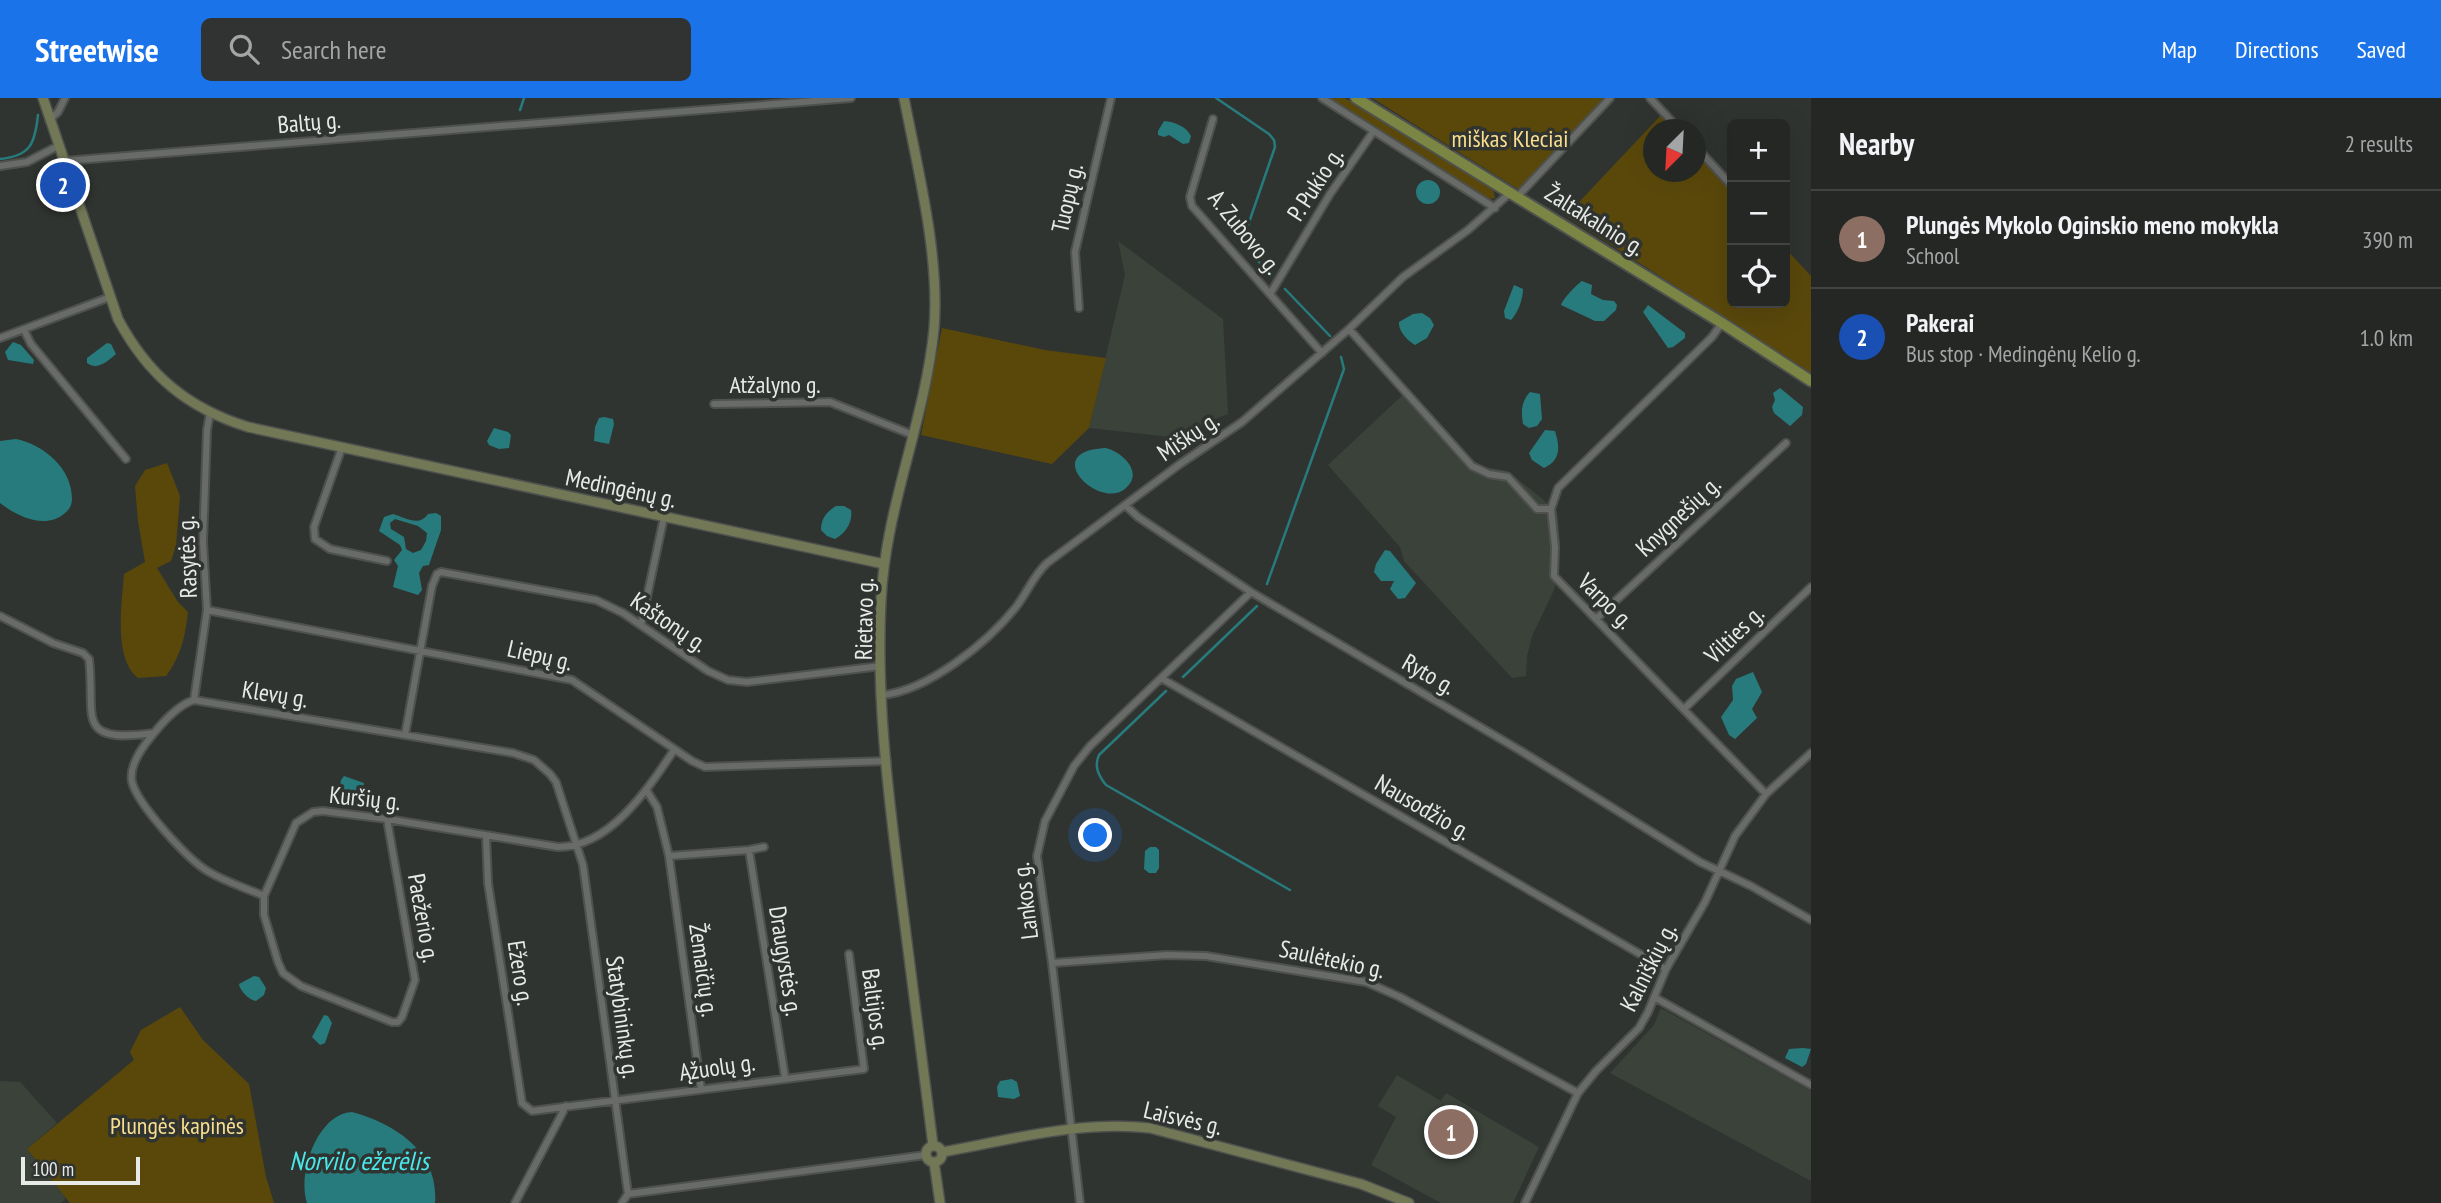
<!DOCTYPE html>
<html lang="en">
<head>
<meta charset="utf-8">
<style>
  body { margin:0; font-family:"PT Sans Narrow",sans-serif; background:#303331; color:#f1f3f6 }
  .controls { position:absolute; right:21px; top:21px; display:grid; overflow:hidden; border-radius:10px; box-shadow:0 7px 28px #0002 }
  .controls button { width:63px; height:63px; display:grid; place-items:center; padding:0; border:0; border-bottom:2px solid #414441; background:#242724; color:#f1f3f6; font:35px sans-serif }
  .compass { position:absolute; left:1643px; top:21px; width:63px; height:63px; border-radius:50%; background:#242724; box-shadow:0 7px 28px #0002; rotate:204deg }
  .scale { position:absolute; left:21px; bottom:18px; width:119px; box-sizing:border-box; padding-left:7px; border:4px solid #e8eae8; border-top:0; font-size:19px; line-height:24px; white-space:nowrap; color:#e8eae8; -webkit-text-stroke:5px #303430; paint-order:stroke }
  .you { position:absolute; left:1096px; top:738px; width:24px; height:24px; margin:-18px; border:5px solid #fff; border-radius:50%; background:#1a73e8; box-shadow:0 0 0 10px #1a73e833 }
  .badge { display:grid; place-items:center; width:46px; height:46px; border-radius:50%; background:#1a73e8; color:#fff; font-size:23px; font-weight:700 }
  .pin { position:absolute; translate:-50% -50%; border:4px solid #fff; box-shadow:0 2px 7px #0006 }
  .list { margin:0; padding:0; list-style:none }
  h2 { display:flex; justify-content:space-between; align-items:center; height:91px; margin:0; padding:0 28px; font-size:30px }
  h2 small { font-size:23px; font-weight:400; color:#a3a5a6 }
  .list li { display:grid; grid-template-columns:46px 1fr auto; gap:21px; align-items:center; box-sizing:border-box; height:98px; padding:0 28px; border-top:2px solid #414441 }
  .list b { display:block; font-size:26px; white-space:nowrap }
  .list p { margin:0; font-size:23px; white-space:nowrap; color:#a3a5a6 }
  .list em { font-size:23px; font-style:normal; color:#a3a5a6 }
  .icon { flex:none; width:38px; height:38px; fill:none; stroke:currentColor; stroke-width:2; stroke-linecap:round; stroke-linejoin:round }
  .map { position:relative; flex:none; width:1811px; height:1105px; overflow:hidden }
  header { display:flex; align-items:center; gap:42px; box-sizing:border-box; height:98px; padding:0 35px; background:#1a73e8; color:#fff }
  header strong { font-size:33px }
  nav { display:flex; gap:38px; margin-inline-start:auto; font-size:24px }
  .search { width:490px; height:63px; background:#303331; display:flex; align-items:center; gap:18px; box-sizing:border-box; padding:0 24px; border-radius:10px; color:#a3a5a6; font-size:26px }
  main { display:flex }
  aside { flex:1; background:#242724 }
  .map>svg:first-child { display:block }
  .built { fill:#3a423a }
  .green { fill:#5a480b }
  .water { fill:#277b7d; fill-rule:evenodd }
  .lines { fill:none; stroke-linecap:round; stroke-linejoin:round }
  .stream { stroke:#277b7d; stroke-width:2.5 }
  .street-casing { stroke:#4e514e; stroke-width:10 }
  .secondary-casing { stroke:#4e514e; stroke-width:12 }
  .primary-casing { stroke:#4e514e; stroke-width:14 }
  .street { stroke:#686b67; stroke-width:6 }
  .secondary { stroke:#727855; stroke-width:9 }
  .primary { stroke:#7b8644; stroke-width:10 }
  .labels { text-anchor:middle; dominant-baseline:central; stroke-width:7; stroke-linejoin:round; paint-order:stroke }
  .street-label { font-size:24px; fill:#e8eae8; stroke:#303430 }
  .park-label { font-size:24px; fill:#fade8f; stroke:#303430 }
  .water-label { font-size:26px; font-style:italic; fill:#4ae8ec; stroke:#303430 }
</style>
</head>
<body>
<header>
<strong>Streetwise</strong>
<div class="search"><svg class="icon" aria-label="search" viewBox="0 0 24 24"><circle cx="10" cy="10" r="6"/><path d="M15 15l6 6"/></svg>Search here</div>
<nav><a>Map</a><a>Directions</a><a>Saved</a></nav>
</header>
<main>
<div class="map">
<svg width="1811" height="1105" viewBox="0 0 1811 1105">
  <rect width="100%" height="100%" fill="#303430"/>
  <!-- built -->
  <path class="built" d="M 1118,143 L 1223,221 L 1228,316 L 1171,339 L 1089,330 L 1125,177 Z
    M 1408,292 L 1478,368 L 1508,373 L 1557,413 L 1560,443 L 1558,476 L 1554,492 L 1532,538 L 1527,558 L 1526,578 L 1512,580 L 1404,463 L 1400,449 L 1328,367 Z
    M 1661,910 L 1811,993 L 1811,1083 L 1610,975 L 1654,927 Z
    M 1397,977 L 1441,1003 L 1446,995 L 1539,1049 L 1513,1105 L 1441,1105 L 1371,1067 L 1396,1019 L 1378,1008 Z
    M 0,983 L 20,984 L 57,1025 L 27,1051 L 66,1100 L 61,1105 L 0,1105 Z"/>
  <!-- green -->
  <path class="green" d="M 1329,0 L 1345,0 L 1493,92 L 1495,100 L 1489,101 Z
    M 1372,0 L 1607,0 L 1518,91 Z
    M 1661,17 L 1674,31 L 1654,32 L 1654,74 L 1696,74 L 1696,55 L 1732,94 L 1732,205 L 1785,205 L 1785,150 L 1811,178 L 1811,275 L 1566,118 Z
    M 942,230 L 1045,252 L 1106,260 L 1089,330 L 1052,366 L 921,337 Z
    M 167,365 L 180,398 L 176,448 L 171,463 L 157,470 L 178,504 L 188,514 C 185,539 181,558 166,578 L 138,580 C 113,561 122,504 124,476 L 145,464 L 138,423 L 135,388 L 145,372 Z
    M 180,909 L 203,942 L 249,986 L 266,1079 L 274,1105 L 70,1105 L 27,1051 L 134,962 L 130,954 L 141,932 Z"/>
  <!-- water -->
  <path class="water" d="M 1164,23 C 1174,24 1186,28 1191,38 L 1189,45 L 1183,46 L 1169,37 L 1164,39 L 1158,37 L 1158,33 Z
    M1416 94a12 12 0 1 1 24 0a12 12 0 1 1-24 0Z
    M 1582,183 L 1592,187 L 1591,196 L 1603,202 L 1614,203 L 1617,207 L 1616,212 L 1604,223 L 1595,223 L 1561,207 C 1563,201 1576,187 1582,183 Z
    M 1514,187 L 1523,191 C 1523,201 1518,215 1511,222 L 1505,220 L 1504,213 Z
    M 1648,207 L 1685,235 L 1685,240 L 1673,249 L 1668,250 L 1643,214 Z
    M 1422,215 L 1430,220 L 1434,227 L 1427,240 L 1415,247 C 1408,243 1398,233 1399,224 L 1413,216 Z
    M 13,244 L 21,247 L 34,262 L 33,266 L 8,262 L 5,254 Z
    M 107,245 L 111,246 L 116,256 C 108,263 97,273 87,265 L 87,260 Z
    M 1780,290 L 1803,309 L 1802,317 L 1790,328 L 1774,315 L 1772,309 L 1775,302 L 1773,295 Z
    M 1530,294 L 1540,296 L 1542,321 L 1537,328 L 1529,330 L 1523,326 C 1521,313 1521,304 1530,294 Z
    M 604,319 L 613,321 L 614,326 L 609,346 L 594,343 L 595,329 L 599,320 Z
    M 494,330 L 508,334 L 511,337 L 509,350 L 499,351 L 489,347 L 487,343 Z
    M 1545,332 L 1555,333 C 1560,349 1561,362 1544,370 L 1532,362 L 1529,355 Z
    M 16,341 C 44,347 72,370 72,401 C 72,407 69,412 65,415 C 46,432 18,419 0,405 L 0,343 Z
    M 1106,350 C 1122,354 1144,374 1126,390 C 1101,414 1037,353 1106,350 Z
    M 836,408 L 844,408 L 851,412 C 853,424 846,435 835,441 L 827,438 L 821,432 C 821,421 826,414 836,408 Z
    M 436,415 L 441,418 L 441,432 L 429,467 L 423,468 L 419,475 L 422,492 L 418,497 L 393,489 L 398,468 L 394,462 L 402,452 L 400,447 L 379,433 L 384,419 L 393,416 C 406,420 419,429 428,416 ZM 395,421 L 418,428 L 427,435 L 426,443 L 421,452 L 413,455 L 406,451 L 404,439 L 391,431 L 390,425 Z
    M 1385,452 L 1390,453 L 1416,485 L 1405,500 L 1398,501 L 1390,491 L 1394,483 L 1381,483 L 1374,474 L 1376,466 Z
    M 1753,574 L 1762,594 L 1752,611 L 1757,620 L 1735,641 L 1729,637 L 1721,619 L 1733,602 L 1732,588 L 1736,581 Z
    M 344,678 L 364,685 L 360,707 L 350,707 L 346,710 C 335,705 340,692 341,682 Z
    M 1150,749 L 1156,749 L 1159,752 L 1159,770 L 1156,775 L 1149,775 L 1144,771 L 1145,753 Z
    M 254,878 L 259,879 L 266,890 L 264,897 L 256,903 C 249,902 240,893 239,886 Z
    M 324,917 L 328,918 L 332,925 L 325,945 L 320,947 L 312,939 Z
    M 1803,950 L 1811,951 L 1806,966 L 1802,969 L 1785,960 L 1789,951 Z
    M 1012,981 L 1017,984 L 1020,998 L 1014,1001 L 998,999 L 997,989 L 1000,983 Z
    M 352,1014 C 396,1026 439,1054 435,1105 L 307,1105 C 297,1076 317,1016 352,1014 Z"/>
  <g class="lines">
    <!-- stream -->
    <path class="stream" d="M 1216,0 L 1269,36 L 1274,42 L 1275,49 L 1244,139 L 1246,150 L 1272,178
      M 520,12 L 524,0
      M 0,61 C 31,58 35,45 38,17
      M 1285,191 L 1330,238
      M 1267,486 L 1344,271 L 1341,259
      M 1183,579 L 1257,508
      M 1166,593 L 1099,657 C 1094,668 1098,677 1106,687 L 1290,792"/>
    <defs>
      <path id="street" d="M 1322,0 L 1495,110
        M 1650,0 L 1680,32
        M 1213,21 L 1190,99 L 1192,108 L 1322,255
        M 49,22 L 58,14 L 65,0
        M 1696,49 L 1732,88
        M 64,63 L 851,0
        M 0,68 L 27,64 L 58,48
        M 1517,99 L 1610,0
        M 1270,196 L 1330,96 L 1373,34
        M 1079,210 L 1075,154 L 1111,0
        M 1722,225 L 1712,239 L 1558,390 L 1551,411 L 1555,449 L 1554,478 L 1766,696
        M 1349,231 L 1472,368 L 1489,376 L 1508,379 L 1537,411 L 1551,411
        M 24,232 L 31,246 L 126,361
        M 0,240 L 110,199
        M 714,306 L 830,304 L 913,337
        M 342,349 L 314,429 L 315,441 L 330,451 L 387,463
        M 1125,407 L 1138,419 L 1251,494 L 1521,653 L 1700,764 L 1751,788 L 1811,822
        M 207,512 L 572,582 L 692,663 L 705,669 L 887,663
        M 0,518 L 53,545 L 83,555 L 89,561 C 96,619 73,646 154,635
        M 1597,520 L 1786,345
        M 641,527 L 664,419
        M 1161,580 L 1666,871
        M 882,597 C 928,593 988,544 1016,509 C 1027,495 1033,478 1047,465 L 1180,366 L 1242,324 L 1349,231 L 1403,179 L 1468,132 L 1510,95
        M 194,602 L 207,512 L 203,444 L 207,332 L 210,315
        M 1684,611 L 1811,489
        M 405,637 L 432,488 L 437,476 L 441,474 L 596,502 L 623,515 L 708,573 L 728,582 L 747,584 L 881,568
        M 647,693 L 657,709 L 669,758 L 749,752 L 764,749
        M 387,721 L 415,882 L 402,919 L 398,924 L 392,924 L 301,888 L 283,875 L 278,864 L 264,817 L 264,798 L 296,725 L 313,714 L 323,713 L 387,721 L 558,749 C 610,749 648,691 674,652
        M 486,738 L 488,785 L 522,1005 L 532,1013 L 864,971 L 849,856
        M 749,752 L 785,979
        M 669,758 L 701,991
        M 264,798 C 246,790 226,784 209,774 C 188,762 138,707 132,684 C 129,669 141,651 150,640 C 161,626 177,607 194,602 L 513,655 L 534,662 L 550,676 L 556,684 L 583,767 L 628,1096
        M 1052,865 L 1167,857 L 1206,858 L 1366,884 L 1400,899 L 1578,995
        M 1654,899 L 1811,987
        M 515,1105 L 566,1008
        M 622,1105 L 628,1096 L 926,1057
        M 1080,1105 L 1052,865 L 1037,758 L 1045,723 L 1074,668 L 1090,648 L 1251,494
        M 1525,1105 L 1578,995 L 1596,973 L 1639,930 L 1648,914 L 1666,871 L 1705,804 L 1735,738 L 1766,696 L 1811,655"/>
      <path id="secondary" d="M 43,0 L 118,221 C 148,277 187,310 248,329 L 884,466
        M 904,0 C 918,72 940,159 934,231 C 925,323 885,410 881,503 C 876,597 888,695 900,789 C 911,875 922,961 933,1047
        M926 1056a8 8 0 1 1 16 0a8 8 0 1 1-16 0Z
        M 942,1054 C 1010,1042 1080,1022 1150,1030 L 1361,1086 L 1409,1105
        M 934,1064 L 940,1105"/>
      <path id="primary" d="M 1356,0 L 1722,225 L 1811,283"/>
    </defs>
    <!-- street casing -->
    <use href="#street" class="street-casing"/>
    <!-- secondary casing -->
    <use href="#secondary" class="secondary-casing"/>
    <!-- primary casing -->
    <use href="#primary" class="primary-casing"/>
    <!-- street -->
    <use href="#street" class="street"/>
    <!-- secondary -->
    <use href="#secondary" class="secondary"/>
    <!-- primary -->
    <use href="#primary" class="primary"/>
  </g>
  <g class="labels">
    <!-- street labels -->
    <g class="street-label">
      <text transform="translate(309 24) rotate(-5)">Baltų g.</text>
      <text transform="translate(1315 86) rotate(-57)">P. Pukio g.</text>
      <text transform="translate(1067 100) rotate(-77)">Tuopų g.</text>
      <text transform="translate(1595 122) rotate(32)">Žaltakalnio g.</text>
      <text transform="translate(1245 134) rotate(51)">A. Zubovo g.</text>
      <text x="775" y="286">Atžalyno g.</text>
      <text transform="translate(1188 338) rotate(-34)">Miškų g.</text>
      <text transform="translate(621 390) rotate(12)">Medingėnų g.</text>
      <text transform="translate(1678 418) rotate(-43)">Knygnešių g.</text>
      <text transform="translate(187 459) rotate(-92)">Rasytės g.</text>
      <text transform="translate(1606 503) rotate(45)">Varpo g.</text>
      <text transform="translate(864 521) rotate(-89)">Rietavo g.</text>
      <text transform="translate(669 524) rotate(34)">Kaštonų g.</text>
      <text transform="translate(1734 536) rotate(-44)">Vilties g.</text>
      <text transform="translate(540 557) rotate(13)">Liepų g.</text>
      <text transform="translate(1429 576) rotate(30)">Ryto g.</text>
      <text transform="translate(275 596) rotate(9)">Klevų g.</text>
      <text transform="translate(365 700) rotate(6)">Kuršių g.</text>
      <text transform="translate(1423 709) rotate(30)">Nausodžio g.</text>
      <text transform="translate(1025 803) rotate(-97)">Lankos g.</text>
      <text transform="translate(424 820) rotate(80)">Paežerio g.</text>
      <text transform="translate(1332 861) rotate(12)">Saulėtekio g.</text>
      <text transform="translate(786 863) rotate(81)">Draugystės g.</text>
      <text transform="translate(1648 869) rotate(-63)">Kalniškių g.</text>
      <text transform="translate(704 872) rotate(82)">Žemaičių g.</text>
      <text transform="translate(521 875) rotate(81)">Ežero g.</text>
      <text transform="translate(876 911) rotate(82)">Baltijos g.</text>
      <text transform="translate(623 919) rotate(82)">Statybininkų g.</text>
      <text transform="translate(717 969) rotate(-8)">Ąžuolų g.</text>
      <text transform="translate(1183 1020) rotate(13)">Laisvės g.</text>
    </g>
    <!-- park labels -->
    <g class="park-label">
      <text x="1510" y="40">miškas Kleciai</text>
      <text x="177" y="1027">Plungės kapinės</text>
    </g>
    <!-- water labels -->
    <g class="water-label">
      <text x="359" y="1062">Norvilo ežerėlis</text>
    </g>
  </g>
</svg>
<div class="controls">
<button>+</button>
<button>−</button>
<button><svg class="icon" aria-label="locate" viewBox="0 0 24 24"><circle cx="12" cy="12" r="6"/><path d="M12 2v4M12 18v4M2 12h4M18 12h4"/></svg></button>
</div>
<svg class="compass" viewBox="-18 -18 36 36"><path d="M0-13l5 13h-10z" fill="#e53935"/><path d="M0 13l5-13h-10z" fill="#a3a5a6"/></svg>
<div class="scale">100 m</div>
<div class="you"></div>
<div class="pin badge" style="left:1451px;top:1034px;background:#8d6e63">1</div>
<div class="pin badge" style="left:63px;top:87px;background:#1a4fb4">2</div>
</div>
<aside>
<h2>Nearby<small>2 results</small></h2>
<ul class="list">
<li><span class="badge" style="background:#8d6e63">1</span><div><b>Plungės Mykolo Oginskio meno mokykla</b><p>School</p></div><em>390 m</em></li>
<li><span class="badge" style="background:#1a4fb4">2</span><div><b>Pakerai</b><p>Bus stop · Medingėnų Kelio g.</p></div><em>1.0 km</em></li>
</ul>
</aside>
</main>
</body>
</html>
